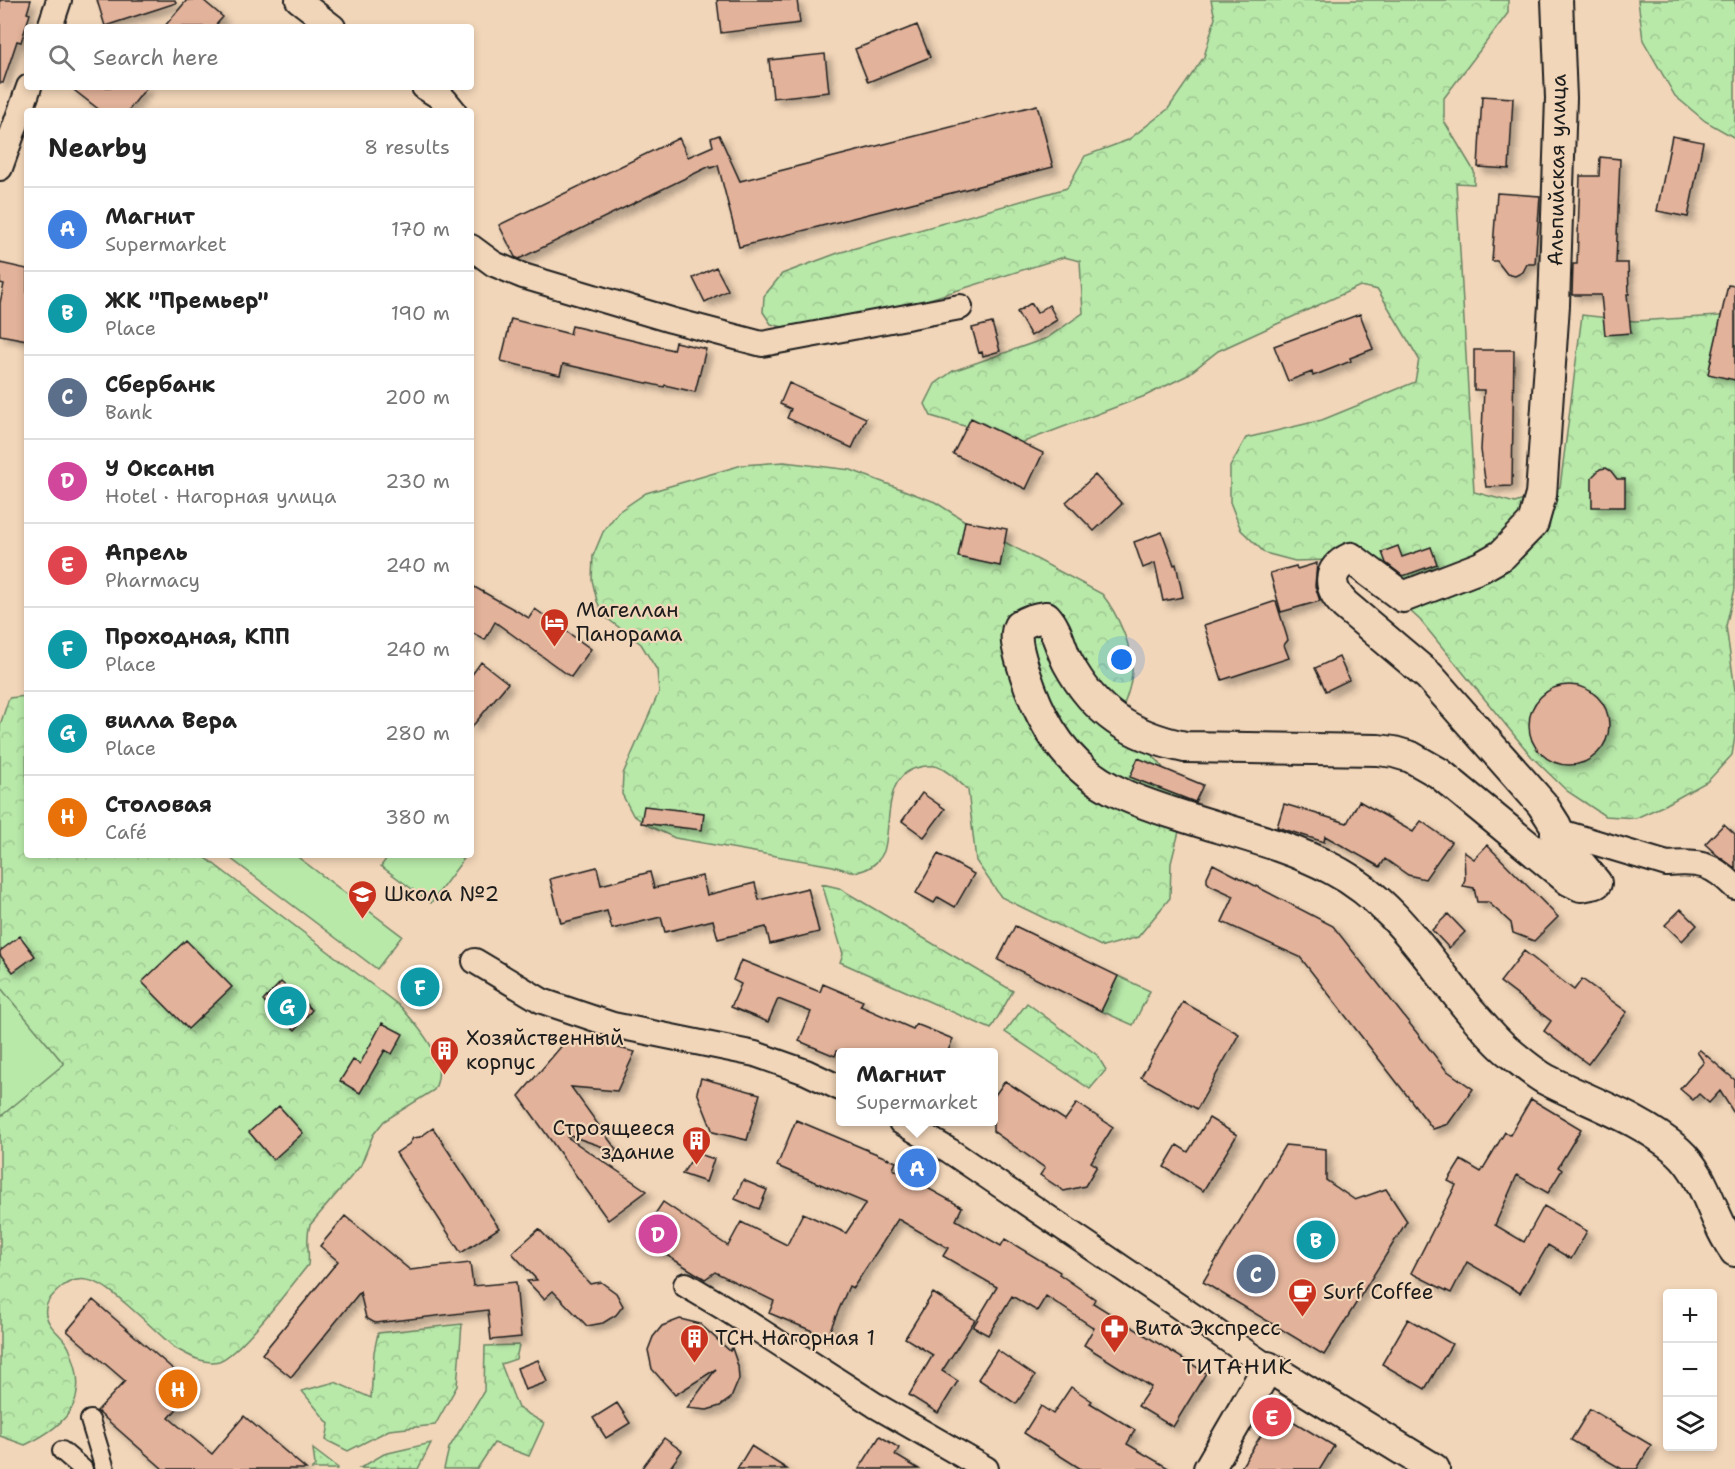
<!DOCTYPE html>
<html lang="en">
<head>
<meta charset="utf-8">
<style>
  body { margin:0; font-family:"Shantell Sans",sans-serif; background:#f2f2f2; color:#222 }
  .controls { position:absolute; right:18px; bottom:18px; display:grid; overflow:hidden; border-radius:6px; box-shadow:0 3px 9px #0003 }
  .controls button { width:54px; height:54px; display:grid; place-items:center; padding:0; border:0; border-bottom:2px solid #e0e0e0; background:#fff; color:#222; font:30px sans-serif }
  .you { position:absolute; left:1122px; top:660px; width:21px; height:21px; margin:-15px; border:4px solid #fff; border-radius:50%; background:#1a73e8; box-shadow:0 0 0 9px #1a73e833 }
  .badge { display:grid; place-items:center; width:39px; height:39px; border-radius:50%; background:#c8321e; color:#fff; font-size:20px; font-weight:700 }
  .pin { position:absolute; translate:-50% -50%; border:3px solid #fff; box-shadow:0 2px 6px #0006 }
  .popup { position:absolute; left:836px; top:1048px; width:162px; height:78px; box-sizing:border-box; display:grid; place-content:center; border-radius:6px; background:#fff; filter:drop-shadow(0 2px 4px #0005); font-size:20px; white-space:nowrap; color:#767676 }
  .popup b { font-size:22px; color:#222 }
  .popup::after { content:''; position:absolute; left:50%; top:100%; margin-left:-12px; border:12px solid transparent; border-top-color:#fff }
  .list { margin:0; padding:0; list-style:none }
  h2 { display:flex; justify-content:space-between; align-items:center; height:78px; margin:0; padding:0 24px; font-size:26px }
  h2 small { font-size:20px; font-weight:400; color:#767676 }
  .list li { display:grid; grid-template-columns:39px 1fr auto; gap:18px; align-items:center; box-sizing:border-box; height:84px; padding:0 24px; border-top:2px solid #e0e0e0 }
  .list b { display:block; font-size:22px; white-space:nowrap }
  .list p { margin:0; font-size:20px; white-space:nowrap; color:#767676 }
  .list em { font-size:20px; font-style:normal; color:#767676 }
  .icon { flex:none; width:33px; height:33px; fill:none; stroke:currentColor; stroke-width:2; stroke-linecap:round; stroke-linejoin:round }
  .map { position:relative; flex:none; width:1735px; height:1469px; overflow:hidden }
  .search { position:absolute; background:#fff; box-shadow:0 3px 9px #0003; left:24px; top:24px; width:450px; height:66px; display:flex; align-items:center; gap:15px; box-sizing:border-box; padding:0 21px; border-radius:6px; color:#767676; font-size:22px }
  .panel { position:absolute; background:#fff; box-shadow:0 3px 9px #0003; left:24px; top:108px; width:450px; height:750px; border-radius:6px }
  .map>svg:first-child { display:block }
  .grass { fill:url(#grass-dots); stroke:#6a8262; stroke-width:1.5 }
  .forest { fill:url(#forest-crowns); stroke:#6a8262; stroke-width:1.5 }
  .garden { fill:#b8e9a9; stroke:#6a8262; stroke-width:1.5 }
  .building { fill:#e2b29a; stroke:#1c1c1c; stroke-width:1.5; filter:url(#shadow) }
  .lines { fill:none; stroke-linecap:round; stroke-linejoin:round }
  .pedestrian-casing { stroke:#1c1c1c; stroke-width:22 }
  .minor-casing { stroke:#1c1c1c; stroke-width:28 }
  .tertiary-casing { stroke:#1c1c1c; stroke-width:34 }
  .pedestrian { stroke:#f2d6b9; stroke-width:18 }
  .minor { stroke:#f2d6b9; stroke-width:24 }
  .tertiary { stroke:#f2d6b9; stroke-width:30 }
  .labels { text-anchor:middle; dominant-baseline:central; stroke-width:4.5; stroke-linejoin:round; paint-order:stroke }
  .street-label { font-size:21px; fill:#1c1c1c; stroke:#f2d6b9 }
  .poi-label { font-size:21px; fill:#1c1c1c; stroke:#f2d6b9; text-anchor:start }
  .neighbourhood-label { font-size:22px; letter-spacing:1.5px; fill:#1c1c1c; stroke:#f2d6b9 }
</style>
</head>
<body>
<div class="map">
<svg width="1735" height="1469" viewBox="0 0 1735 1469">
  <defs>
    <pattern id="grass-dots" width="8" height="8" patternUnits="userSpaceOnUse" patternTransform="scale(1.5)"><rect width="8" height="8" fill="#b8e9a9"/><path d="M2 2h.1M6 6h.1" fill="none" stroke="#9ec791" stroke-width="1.8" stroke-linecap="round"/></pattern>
    <pattern id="forest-crowns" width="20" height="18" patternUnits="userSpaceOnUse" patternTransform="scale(1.5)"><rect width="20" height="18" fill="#b8e9a9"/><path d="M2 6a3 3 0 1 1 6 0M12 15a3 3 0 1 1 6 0" fill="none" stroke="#9ec791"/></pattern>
    <filter id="shadow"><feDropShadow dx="5.5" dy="5.5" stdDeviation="3" flood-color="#0004"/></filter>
  </defs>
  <rect width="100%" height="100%" fill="#f2d6b9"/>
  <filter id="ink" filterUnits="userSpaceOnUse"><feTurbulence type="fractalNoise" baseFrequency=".0167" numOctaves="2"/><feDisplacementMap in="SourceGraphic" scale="12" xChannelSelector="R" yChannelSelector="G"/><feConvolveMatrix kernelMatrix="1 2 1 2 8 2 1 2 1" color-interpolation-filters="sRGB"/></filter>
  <g filter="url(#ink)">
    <!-- grass -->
    <path class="grass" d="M 431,1443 L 418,1469 L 360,1468 L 384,1454 Z
      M 313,1449 L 338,1468 L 337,1469 L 312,1469 L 315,1465 Z"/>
    <!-- forest -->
    <path class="forest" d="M 1211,0 L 1508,0 L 1508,13 L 1444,98 L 1444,121 L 1474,171 L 1474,184 L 1456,183 L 1474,492 L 1515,503 L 1560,487 L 1582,315 L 1635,321 L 1735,315 L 1735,589 L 1726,626 L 1735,690 L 1735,736 L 1732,755 L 1708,781 L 1665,805 L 1636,818 L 1605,816 L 1567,791 L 1532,757 L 1420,620 L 1364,569 L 1330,560 L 1295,561 L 1265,553 L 1241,530 L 1230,502 L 1230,467 L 1246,438 L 1322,420 L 1415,382 L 1419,359 L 1378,290 L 1360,286 L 1218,351 L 1186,376 L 1145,396 L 1021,443 L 931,416 L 925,404 L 935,384 L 953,371 L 1047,338 L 1083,313 L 1080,261 L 1064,257 L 859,321 L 790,329 L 771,324 L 763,312 L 764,296 L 782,274 L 838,253 L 1067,188 L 1085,156 L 1128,140 L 1168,109 L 1204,57 L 1215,18 Z
      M 1638,0 L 1735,0 L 1735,138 L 1705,121 L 1675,96 L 1643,40 Z
      M 784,462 L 851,470 L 935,502 L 965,521 L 1102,594 C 1117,613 1133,647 1132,672 C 1131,689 1123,707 1117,722 L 1159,762 L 1186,804 L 1171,863 L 1170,898 L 1138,937 L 1103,947 L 1001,897 L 976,861 L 968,790 C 960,783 949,771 938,767 C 931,764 923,766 916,768 C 882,778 892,826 884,851 C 881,859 873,867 864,870 C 854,874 843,869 833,866 L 675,838 L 649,826 L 633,815 L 622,794 L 623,774 L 659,692 L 657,670 L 641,644 L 604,616 L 597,601 L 592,580 L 593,556 L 603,532 L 618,512 L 646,493 L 742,465 Z
      M 26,696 L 27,855 L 202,855 L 401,1007 C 420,1029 450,1060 434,1090 L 384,1121 L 373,1135 L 361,1165 L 310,1225 C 305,1239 310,1251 308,1265 C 292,1285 239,1355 219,1361 C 203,1365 188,1355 175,1348 C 161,1336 148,1323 134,1311 C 112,1292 85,1263 57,1291 C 50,1298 44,1304 46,1315 C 49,1329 64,1336 69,1348 C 91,1398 70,1424 25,1445 L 0,1436 L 0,725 L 9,698 Z
      M 822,884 L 839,888 L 1013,991 L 991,1029 L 840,962 L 843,954 Z
      M 1027,1003 L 1097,1055 L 1106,1070 L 1090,1089 L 1005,1032 Z
      M 462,1324 L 457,1386 L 435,1425 L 389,1430 L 348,1451 L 326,1440 L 329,1424 L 302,1391 L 335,1382 L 371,1398 L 374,1352 L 378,1333 Z
      M 519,1345 L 516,1359 L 501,1364 L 518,1408 L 544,1423 L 529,1456 L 494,1443 L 477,1469 L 444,1469 L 449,1448 L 484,1391 L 485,1346 Z"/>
    <!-- garden -->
    <path class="garden" d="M 226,855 L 295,855 L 402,936 L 377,969 Z
      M 389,855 L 456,855 L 463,860 L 431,903 L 381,866 Z
      M 1118,976 L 1150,991 L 1133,1025 L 1101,1011 Z
      M 0,987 L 64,1064 L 0,1117 Z"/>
    <!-- building -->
    <path class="building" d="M 0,0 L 31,0 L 27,13 L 30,14 L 21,42 L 17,41 L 3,83 L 0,83 Z
      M 97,0 L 175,0 L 176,3 L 105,26 Z
      M 187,0 L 203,0 L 223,17 L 214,27 L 164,27 Z
      M 717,0 L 797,0 L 800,23 L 721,33 Z
      M 917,25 L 930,57 L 868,82 L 855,49 Z
      M 825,54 L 829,92 L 773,98 L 769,60 Z
      M 70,87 L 147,87 L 128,111 L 101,111 Z
      M 1482,96 L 1513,98 L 1509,169 L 1478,167 Z
      M 1037,105 L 1053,167 L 739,247 L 718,165 L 711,168 L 710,166 L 519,259 L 515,257 L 499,225 L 679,138 L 688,157 L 713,146 L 711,138 L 719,135 L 740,181 Z
      M 1672,136 L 1703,142 L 1688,217 L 1657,211 Z
      M 1600,157 L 1620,159 L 1616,263 L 1628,263 L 1629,294 L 1627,294 L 1631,333 L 1605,335 L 1601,295 L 1572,295 L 1573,264 L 1577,264 L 1580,176 L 1599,176 Z
      M 1497,193 L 1540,196 L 1535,264 L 1527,264 L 1523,272 L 1515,276 L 1507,274 L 1497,261 L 1492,261 Z
      M 0,263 L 27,269 L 27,340 L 0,335 L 0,303 L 4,284 L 0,283 Z
      M 716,267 L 728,290 L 705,302 L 693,278 Z
      M 1728,285 L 1735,286 L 1735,380 L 1708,374 Z
      M 1031,303 L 1037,313 L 1049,305 L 1057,320 L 1031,336 L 1017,312 Z
      M 1360,314 L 1373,349 L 1350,358 L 1351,361 L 1313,376 L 1312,372 L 1288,381 L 1274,346 Z
      M 511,319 L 570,334 L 572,326 L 673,350 L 675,342 L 706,349 L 695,392 L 665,385 L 664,387 L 563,364 L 560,375 L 501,361 Z
      M 992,323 L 1000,351 L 983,356 L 982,352 L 979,353 L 972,328 Z
      M 1474,350 L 1514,350 L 1512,486 L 1486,487 L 1481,450 L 1484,390 L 1474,390 Z
      M 789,383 L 866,418 L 852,448 L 787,418 L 791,409 L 780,404 Z
      M 971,418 L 1043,453 L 1026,489 L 953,454 Z
      M 1606,468 L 1611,471 L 1617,479 L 1625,479 L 1625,507 L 1592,507 L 1592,477 L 1600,469 Z
      M 1095,475 L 1122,504 L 1094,531 L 1066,502 Z
      M 965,521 L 1007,529 L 1000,566 L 958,557 Z
      M 1162,532 L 1174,565 L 1176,564 L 1183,597 L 1163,601 L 1155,563 L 1143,568 L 1134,542 Z
      M 1398,546 L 1402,557 L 1431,547 L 1437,564 L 1403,576 L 1386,563 L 1382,552 Z
      M 1317,563 L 1315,586 L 1320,601 L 1281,612 L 1270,573 L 1296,566 L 1297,569 Z
      M 471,585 L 529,618 L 535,609 L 591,649 L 571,677 L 495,622 L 485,640 L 471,632 Z
      M 1276,601 L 1288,640 L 1284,645 L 1289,658 L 1222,680 L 1204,625 Z
      M 1339,657 L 1349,680 L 1326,691 L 1315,668 Z
      M 481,662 L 508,683 L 471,728 L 471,676 Z
      M1529 725a40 40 0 1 1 80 0a40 40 0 1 1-80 0Z
      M 1138,758 L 1203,785 L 1195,802 L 1130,777 Z
      M 922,793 L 945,809 L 924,837 L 902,821 Z
      M 1359,801 L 1413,832 L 1421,821 L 1451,842 L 1425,879 L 1408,875 L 1385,859 L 1380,867 L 1325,836 L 1324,842 L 1277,827 L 1284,804 L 1347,823 Z
      M 644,806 L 704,813 L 702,830 L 641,823 Z
      M 1724,824 L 1735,834 L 1735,868 L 1717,855 L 1705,844 Z
      M 1487,845 L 1558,917 L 1534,941 L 1513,933 L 1511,923 L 1488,902 L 1477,902 L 1474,888 L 1463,886 L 1465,879 L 1464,852 L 1474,859 Z
      M 938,854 L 974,874 L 955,907 L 938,897 L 934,903 L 916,893 Z
      M 1213,864 L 1333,926 L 1446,1070 L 1473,1089 L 1448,1124 L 1433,1129 L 1300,957 L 1222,922 L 1234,896 L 1210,885 L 1207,882 L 1207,877 Z
      M 597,867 L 601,885 L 650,872 L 654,888 L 702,876 L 707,895 L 755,883 L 759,900 L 808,888 L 819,932 L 770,944 L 766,927 L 718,939 L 713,920 L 665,932 L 661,917 L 612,929 L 607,911 L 561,923 L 550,879 Z
      M 1681,909 L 1697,925 L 1682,941 L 1665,925 Z
      M 1448,914 L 1465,932 L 1449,948 L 1432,930 Z
      M 1015,926 L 1118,976 L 1101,1011 L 998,960 Z
      M 20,936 L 35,956 L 13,972 L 0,955 L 0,951 Z
      M 186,940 L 232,987 L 188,1029 L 142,982 Z
      M 1524,951 L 1574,990 L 1582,979 L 1627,1012 L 1588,1064 L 1544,1031 L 1551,1021 L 1500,982 Z
      M 741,960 L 820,992 L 823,984 L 863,1001 L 860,1006 L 913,1029 L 916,1024 L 953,1039 L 947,1053 L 837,1051 L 835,1056 L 799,1041 L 811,1012 L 778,999 L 768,1022 L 731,1007 L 741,984 L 733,980 Z
      M 419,970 L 436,984 L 420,1004 L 403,990 Z
      M 281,982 L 312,1010 L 295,1030 L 263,1001 Z
      M 1183,1002 L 1239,1034 L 1197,1109 L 1141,1077 Z
      M 382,1023 L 403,1034 L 392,1054 L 385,1050 L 360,1093 L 340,1081 L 353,1060 L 360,1064 Z
      M 570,1036 L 635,1052 L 617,1091 L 571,1087 L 618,1152 L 568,1135 L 567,1137 L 647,1191 L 608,1220 L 519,1096 Z
      M 1700,1050 L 1735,1080 L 1735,1115 L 1720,1091 L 1709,1103 L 1699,1094 L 1693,1100 L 1680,1089 L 1704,1062 L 1697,1052 Z
      M 701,1078 L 760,1094 L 747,1140 L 713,1132 L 697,1092 Z
      M 1005,1081 L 1065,1120 L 1077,1103 L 1113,1127 L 1091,1162 L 1097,1166 L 1085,1186 L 1064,1191 L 1040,1175 L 1045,1168 L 993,1131 L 993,1098 Z
      M 1531,1099 L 1581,1129 L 1558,1167 L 1562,1170 L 1548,1193 L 1517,1175 L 1495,1225 L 1524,1242 L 1544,1206 L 1587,1231 L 1571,1259 L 1548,1245 L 1520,1293 L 1467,1262 L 1451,1293 L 1411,1273 L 1456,1185 L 1448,1181 L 1461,1160 L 1481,1172 L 1505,1132 L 1510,1135 Z
      M 279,1106 L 303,1133 L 273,1160 L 249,1132 Z
      M 1209,1118 L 1237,1135 L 1203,1191 L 1164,1167 L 1177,1145 L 1188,1152 Z
      M 796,1120 L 896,1162 L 893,1169 L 962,1207 L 956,1220 L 1001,1246 L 1005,1239 L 1060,1272 L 1059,1274 L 1095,1299 L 1093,1303 L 1206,1373 L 1173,1427 L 1138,1406 L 1151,1387 L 1084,1345 L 1094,1328 L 1046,1296 L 1037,1311 L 1012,1296 L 988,1335 L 973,1327 L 997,1287 L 943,1256 L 948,1248 L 898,1219 L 853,1288 L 849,1286 L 827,1337 L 769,1313 L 774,1301 L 715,1272 L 705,1279 L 639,1238 L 663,1202 L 728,1246 L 741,1222 L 787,1245 L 803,1213 L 846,1233 L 866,1203 L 777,1166 Z
      M 433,1128 L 499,1228 L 461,1253 L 396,1153 L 409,1144 L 413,1138 L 420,1137 Z
      M 1285,1145 L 1326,1149 L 1326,1180 L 1355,1200 L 1386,1189 L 1407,1221 L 1324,1355 L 1203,1282 Z
      M 696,1153 L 714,1159 L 706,1182 L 682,1174 Z
      M 743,1180 L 767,1190 L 759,1209 L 735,1199 Z
      M 345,1216 L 410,1270 L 470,1263 L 473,1286 L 516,1282 L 521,1337 L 491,1340 L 488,1310 L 375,1323 L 366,1318 L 360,1292 L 291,1377 L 262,1354 L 338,1261 L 320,1246 Z
      M 539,1229 L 590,1284 L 601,1282 L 616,1293 L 623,1306 L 616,1315 L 603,1323 L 587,1326 L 553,1291 L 544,1299 L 527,1281 L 537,1280 L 512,1253 Z
      M 933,1293 L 975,1320 L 942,1371 L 958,1381 L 938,1413 L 909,1395 L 933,1355 L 905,1338 Z
      M 93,1300 L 195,1388 L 169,1418 L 212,1454 L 244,1416 L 306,1469 L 163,1469 L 97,1411 L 125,1381 L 67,1331 Z
      M 680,1319 L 700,1324 L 730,1351 L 732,1348 L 738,1366 L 739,1379 L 731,1398 L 720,1406 L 707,1410 L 687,1408 L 716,1369 L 675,1395 L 652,1369 L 648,1350 L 653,1337 L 662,1326 Z
      M 1408,1319 L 1452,1344 L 1425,1389 L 1382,1364 Z
      M 997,1350 L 1035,1376 L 1016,1404 L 978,1379 Z
      M 538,1360 L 547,1382 L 525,1390 L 517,1368 Z
      M 1071,1387 L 1092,1401 L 1090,1403 L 1135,1430 L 1127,1444 L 1170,1469 L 1081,1469 L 1024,1433 L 1041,1406 L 1053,1414 Z
      M 617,1403 L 630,1423 L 606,1438 L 593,1418 Z
      M 1590,1409 L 1651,1445 L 1637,1469 L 1622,1469 L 1571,1440 Z
      M 1276,1411 L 1334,1446 L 1320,1469 L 1240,1469 Z
      M 880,1436 L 899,1448 L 895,1455 L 919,1469 L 859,1469 Z
      M 664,1438 L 682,1451 L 669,1469 L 641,1469 Z
      M 751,1446 L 787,1469 L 737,1469 Z"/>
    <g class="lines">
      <defs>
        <path id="pedestrian" d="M 90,1420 L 105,1469
          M 62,1451 L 83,1469"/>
        <path id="minor" d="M 298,0 L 333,27
          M 50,27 L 59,0
          M 424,87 L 445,100 L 454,111
          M 0,168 L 29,87
          M 471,247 L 494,264 L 523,276 L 671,320 L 762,344 L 960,307
          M 1557,831 L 1667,864 C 1700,861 1712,864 1735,887
          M 475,961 L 542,1001 L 613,1025 L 755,1054 L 806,1072 L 840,1088
          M 901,1122 L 950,1151 L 1268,1367
          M 686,1285 L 723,1307 L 875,1405 L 986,1469"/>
        <path id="tertiary" d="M 1557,0 L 1561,98 L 1554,305 L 1541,495 L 1533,523 L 1502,555 L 1481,567 L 1403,597 L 1351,558 C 1327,569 1327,587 1345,605 L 1429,676 L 1542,804 L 1556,826 L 1556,835 L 1596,883 L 1581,886 L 1569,880 L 1439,773 L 1411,757 L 1394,752 L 1378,750 L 1185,747 C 1131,736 1095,713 1068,663 C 1060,648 1058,630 1046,617 C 1036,618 1028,620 1019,626 C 1014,636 1018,649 1021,660 C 1032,699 1048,736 1078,765 C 1107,793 1148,805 1185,817 C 1235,833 1287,845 1332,869 C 1393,900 1429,961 1471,1012 C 1483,1025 1495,1041 1509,1052 C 1520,1061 1533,1072 1545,1079 C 1589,1102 1640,1118 1678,1151 C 1707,1177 1712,1220 1735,1251
          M 1209,1469 L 1268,1367 L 1434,1469"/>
      </defs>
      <!-- pedestrian casing -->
      <use href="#pedestrian" class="pedestrian-casing"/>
      <!-- minor casing -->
      <use href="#minor" class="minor-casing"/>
      <!-- tertiary casing -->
      <use href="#tertiary" class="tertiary-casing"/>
      <!-- pedestrian -->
      <use href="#pedestrian" class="pedestrian"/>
      <!-- minor -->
      <use href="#minor" class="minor"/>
      <!-- tertiary -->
      <use href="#tertiary" class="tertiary"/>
    </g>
  </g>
  <!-- icons -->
  <defs>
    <symbol id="hotel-pin" viewBox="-11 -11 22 30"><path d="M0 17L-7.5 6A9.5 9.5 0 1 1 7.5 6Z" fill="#c8321e" stroke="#f2d6b9"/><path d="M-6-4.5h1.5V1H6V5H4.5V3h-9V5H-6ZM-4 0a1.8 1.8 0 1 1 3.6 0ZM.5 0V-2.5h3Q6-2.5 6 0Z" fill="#fff"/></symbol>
    <symbol id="school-pin" viewBox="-11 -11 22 30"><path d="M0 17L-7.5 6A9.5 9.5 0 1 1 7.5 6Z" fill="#c8321e" stroke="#f2d6b9"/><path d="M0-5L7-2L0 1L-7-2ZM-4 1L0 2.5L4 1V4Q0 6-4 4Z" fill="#fff"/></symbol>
    <symbol id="building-pin" viewBox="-11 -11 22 30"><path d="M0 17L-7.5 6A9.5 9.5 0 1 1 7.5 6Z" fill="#c8321e" stroke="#f2d6b9"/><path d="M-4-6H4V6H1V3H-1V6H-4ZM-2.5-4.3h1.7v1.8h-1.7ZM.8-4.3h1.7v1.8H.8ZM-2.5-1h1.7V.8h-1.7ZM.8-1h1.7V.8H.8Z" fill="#fff"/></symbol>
    <symbol id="cafe-pin" viewBox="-11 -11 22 30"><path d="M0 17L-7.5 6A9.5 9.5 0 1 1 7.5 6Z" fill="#c8321e" stroke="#f2d6b9"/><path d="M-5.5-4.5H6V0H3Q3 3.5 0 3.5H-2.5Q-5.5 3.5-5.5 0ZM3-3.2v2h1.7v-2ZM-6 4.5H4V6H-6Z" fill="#fff"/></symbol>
    <symbol id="pharmacy-pin" viewBox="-11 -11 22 30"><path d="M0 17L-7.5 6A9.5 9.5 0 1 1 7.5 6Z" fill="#c8321e" stroke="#f2d6b9"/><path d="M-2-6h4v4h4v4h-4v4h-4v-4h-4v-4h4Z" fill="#fff"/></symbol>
  </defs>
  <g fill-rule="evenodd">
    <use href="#hotel-pin" x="538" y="606" width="33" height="45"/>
    <use href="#school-pin" x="346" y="878" width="33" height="45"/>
    <use href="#building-pin" x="428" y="1034" width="33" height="45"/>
    <use href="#building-pin" x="680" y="1124" width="33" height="45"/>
    <use href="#cafe-pin" x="1286" y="1276" width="33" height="45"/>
    <use href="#pharmacy-pin" x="1098" y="1312" width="33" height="45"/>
    <use href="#building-pin" x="678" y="1322" width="33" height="45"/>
  </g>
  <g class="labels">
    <!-- street labels -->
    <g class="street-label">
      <text transform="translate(1557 170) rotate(-89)">Альпийская улица</text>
    </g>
    <!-- poi labels -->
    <g class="poi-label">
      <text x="576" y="610">Магеллан<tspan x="576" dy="24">Панорама</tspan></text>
      <text x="384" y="894">Школа №2</text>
      <text x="466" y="1038">Хозяйственный<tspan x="466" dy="24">корпус</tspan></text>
      <text x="675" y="1128" text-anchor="end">Строящееся<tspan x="675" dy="24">здание</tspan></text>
      <text x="1323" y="1292">Surf Coffee</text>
      <text x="1135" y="1328">Вита Экспресс</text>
      <text x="715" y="1338">ТСН Нагорная 1</text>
    </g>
    <!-- neighbourhood labels -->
    <g class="neighbourhood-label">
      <text x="1238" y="1366">ТИТАНИК</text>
    </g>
  </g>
</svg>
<div class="controls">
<button>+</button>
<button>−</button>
<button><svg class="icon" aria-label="layers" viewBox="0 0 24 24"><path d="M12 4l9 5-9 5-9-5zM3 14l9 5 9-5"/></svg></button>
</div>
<div class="you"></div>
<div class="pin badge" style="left:917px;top:1168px;background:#3f7fe0">A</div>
<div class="popup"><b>Магнит</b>Supermarket</div>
<div class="pin badge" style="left:1316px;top:1240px;background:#0f9aa8">B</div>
<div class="pin badge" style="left:1256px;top:1274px;background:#5c6f8a">C</div>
<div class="pin badge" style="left:658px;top:1234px;background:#d1479c">D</div>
<div class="pin badge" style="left:1272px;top:1417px;background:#e0444e">E</div>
<div class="pin badge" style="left:420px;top:987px;background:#0f9aa8">F</div>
<div class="pin badge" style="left:287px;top:1006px;background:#0f9aa8">G</div>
<div class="pin badge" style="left:178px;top:1389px;background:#e8710a">H</div>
<div class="search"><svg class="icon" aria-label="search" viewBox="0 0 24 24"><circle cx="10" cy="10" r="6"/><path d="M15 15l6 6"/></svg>Search here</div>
<section class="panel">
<h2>Nearby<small>8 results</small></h2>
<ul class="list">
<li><span class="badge" style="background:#3f7fe0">A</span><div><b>Магнит</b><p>Supermarket</p></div><em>170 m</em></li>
<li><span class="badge" style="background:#0f9aa8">B</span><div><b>ЖК &quot;Премьер&quot;</b><p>Place</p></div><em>190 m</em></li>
<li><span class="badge" style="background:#5c6f8a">C</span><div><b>Сбербанк</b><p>Bank</p></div><em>200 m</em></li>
<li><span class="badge" style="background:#d1479c">D</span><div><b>У Оксаны</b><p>Hotel · Нагорная улица</p></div><em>230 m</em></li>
<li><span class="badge" style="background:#e0444e">E</span><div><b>Апрель</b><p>Pharmacy</p></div><em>240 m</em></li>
<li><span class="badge" style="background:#0f9aa8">F</span><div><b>Проходная, КПП</b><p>Place</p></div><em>240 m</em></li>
<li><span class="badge" style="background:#0f9aa8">G</span><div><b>вилла Вера</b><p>Place</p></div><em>280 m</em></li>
<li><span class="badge" style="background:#e8710a">H</span><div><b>Столовая</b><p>Café</p></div><em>380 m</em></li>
</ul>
</section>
</div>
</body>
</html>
